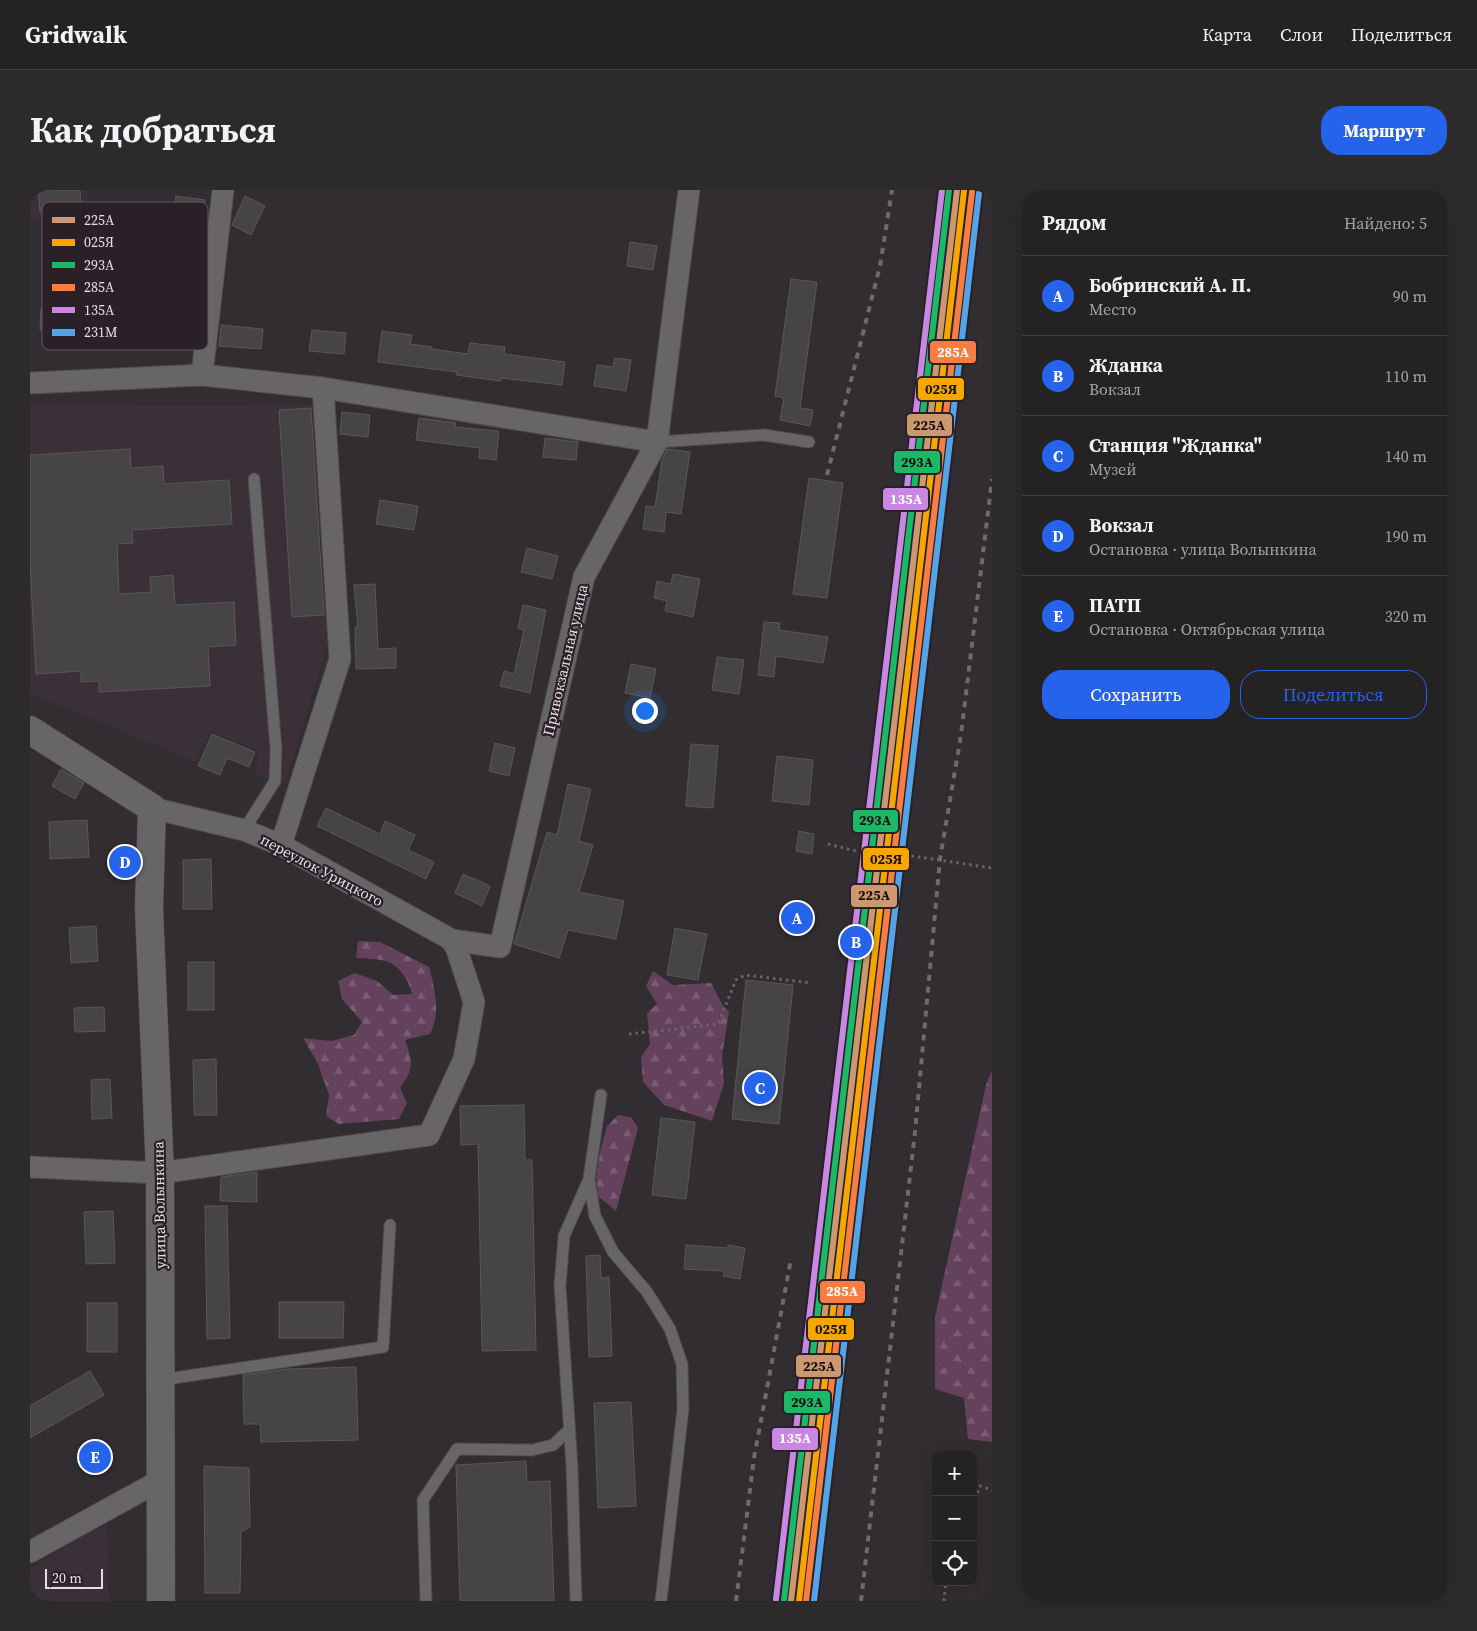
<!DOCTYPE html>
<html lang="ru">
<head>
<meta charset="utf-8">
<style>
  body { margin:0; font-family:"Source Serif 4",serif; background:#2d2a2c; color:#f1f3f6 }
  .controls { position:absolute; right:15px; bottom:15px; display:grid; overflow:hidden; border-radius:10px; box-shadow:0 5px 20px #0002 }
  .controls button { width:45px; height:45px; display:grid; place-items:center; padding:0; border:0; border-bottom:1px solid #423f41; background:#252224; color:#f1f3f6; font:25px sans-serif }
  .scale { position:absolute; left:15px; bottom:12px; width:58px; box-sizing:border-box; padding-left:5px; border:2px solid #e5e0e4; border-top:0; font-size:14px; line-height:18px; white-space:nowrap; color:#e5e0e4; -webkit-text-stroke:4px #292127; paint-order:stroke }
  .you { position:absolute; left:614px; top:520px; width:18px; height:18px; margin:-12px; border:4px solid #fff; border-radius:50%; background:#1a73e8; box-shadow:0 0 0 8px #1a73e833 }
  .badge { display:grid; place-items:center; width:32px; height:32px; border-radius:50%; background:#2563eb; color:#fff; font-size:16px; font-weight:700 }
  .pin { position:absolute; translate:-50% -50%; border:2px solid #fff; box-shadow:0 1px 5px #0006 }
  .list { margin:0; padding:0; list-style:none }
  h2 { display:flex; justify-content:space-between; align-items:center; height:65px; margin:0; padding:0 20px; font-size:21px }
  h2 small { font-size:16px; font-weight:400; color:#a3a4a6 }
  .list li { display:grid; grid-template-columns:32px 1fr auto; gap:15px; align-items:center; box-sizing:border-box; height:80px; padding:0 20px; border-top:1px solid #423f41 }
  .list b { display:block; font-size:19px; white-space:nowrap }
  .list p { margin:0; font-size:16px; white-space:nowrap; color:#a3a4a6 }
  .list em { font-size:16px; font-style:normal; color:#a3a4a6 }
  .actions { display:flex; gap:10px; padding:15px 20px }
  .actions a { flex:1; padding:11px 0; border:1px solid #2563eb; border-radius:20px; text-align:center; font-size:18px; color:#2563eb }
  .actions .main { background:#2563eb; color:#fff }
  .icon { flex:none; width:28px; height:28px; fill:none; stroke:currentColor; stroke-width:2; stroke-linecap:round; stroke-linejoin:round }
  .map { position:relative; flex:none; width:962px; height:1411px; overflow:hidden; border-radius:20px }
  header { display:flex; align-items:center; gap:30px; box-sizing:border-box; height:70px; padding:0 25px; background:#252224; border-bottom:1px solid #423f41 }
  header strong { font-size:24px }
  nav { display:flex; gap:28px; margin-inline-start:auto; font-size:18px }
  .intro { display:flex; align-items:center; justify-content:space-between; box-sizing:border-box; height:120px; padding:0 30px }
  h1 { margin:0; font-size:35px }
  .button { padding:12px 22px; border-radius:20px; background:#2563eb; color:#fff; font-size:18px; font-weight:700 }
  main { display:flex; gap:30px; padding:0 30px }
  aside { flex:1; background:#252224; border-radius:20px; box-shadow:0 5px 20px #0002 }
  .map>svg:first-child { display:block }
  .built { fill:#3b2f38 }
  .forest { fill:url(#forest-firs) }
  .building { fill:#474446; stroke:#5a5759 }
  .lines { fill:none; stroke-linecap:round; stroke-linejoin:round }
  .service-casing { stroke:#4e4a4d; stroke-width:13 }
  .minor-casing { stroke:#4e4a4d; stroke-width:23 }
  .tertiary-casing { stroke:#4e4a4d; stroke-width:29 }
  .path { stroke:#676567; stroke-width:3; stroke-dasharray:2.5 4; stroke-linecap:butt }
  .service { stroke:#686567; stroke-width:11 }
  .minor { stroke:#686567; stroke-width:21 }
  .tertiary { stroke:#686567; stroke-width:28 }
  .rail { stroke:#6d6b6d; stroke-width:4; stroke-dasharray:6 6; stroke-linecap:butt }
  .rail-1-casing { stroke:#292127; stroke-width:10 }
  .rail-2-casing { stroke:#292127; stroke-width:10 }
  .rail-3-casing { stroke:#292127; stroke-width:10 }
  .rail-4-casing { stroke:#292127; stroke-width:10 }
  .rail-5-casing { stroke:#292127; stroke-width:10 }
  .rail-6-casing { stroke:#292127; stroke-width:10 }
  .rail-1 { stroke:#cd976f; stroke-width:6 }
  .rail-2 { stroke:#f7a600; stroke-width:6 }
  .rail-3 { stroke:#1ab867; stroke-width:6 }
  .rail-4 { stroke:#f77d43; stroke-width:6 }
  .rail-5 { stroke:#c787e3; stroke-width:6 }
  .rail-6 { stroke:#53a3e8; stroke-width:6 }
  .labels { text-anchor:middle; dominant-baseline:central; stroke-width:4.5; stroke-linejoin:round; paint-order:stroke }
  .street-label { font-size:15px; fill:#e5e0e4; stroke:#292127 }
  .key { fill:#292127; stroke:#615a60; stroke-width:1 }
  .key-label { font-size:14px; fill:#e5e0e4 }
  .line-badge { stroke:#292127; stroke-width:2 }
  .badge-label { font-size:14px; text-anchor:middle; font-weight:bold; fill:#fff }
  .pale-badge-label { font-size:14px; text-anchor:middle; font-weight:bold; fill:#111 }
</style>
</head>
<body>
<header>
<strong>Gridwalk</strong>
<nav><a>Карта</a><a>Слои</a><a>Поделиться</a></nav>
</header>
<div class="intro"><h1>Как добраться</h1><a class="button">Маршрут</a></div>
<main>
<div class="map">
<svg width="962" height="1411" viewBox="0 0 962 1411">
  <defs>
    <pattern id="forest-firs" width="22" height="20" patternUnits="userSpaceOnUse" patternTransform="scale(1.25)"><rect width="22" height="20" fill="#64415c"/><path d="M5 1l3.5 6h-7zM16 11l3.5 6h-7z" fill="#7a5c73"/></pattern>
  </defs>
  <rect width="100%" height="100%" fill="#312d30"/>
  <!-- built -->
  <path class="built" d="M 0,0 L 58,0 L 55,29 L 0,30 Z
    M 286,214 L 302,440 L 256,593 L 233,588 L 225,582 L 228,561 L 181,541 L 166,572 L 0,503 L 0,215 Z
    M 77,1331 L 79,1411 L 0,1411 L 0,1378 Z"/>
  <!-- forest -->
  <path class="forest" d="M 328,751 L 350,752 L 399,777 C 405,800 411,823 400,844 L 375,850 C 383,872 384,879 370,898 L 377,913 L 369,929 L 309,934 L 296,926 L 299,905 L 288,874 L 273,848 L 301,851 L 324,845 L 332,832 L 312,809 L 308,791 L 325,783 L 347,791 L 363,805 L 382,804 C 380,791 368,774 355,771 C 346,768 335,769 326,768 Z
    M 623,781 L 643,795 L 681,793 L 692,814 L 699,822 L 692,866 L 694,893 L 682,931 L 634,915 L 613,892 L 611,867 L 620,854 L 617,823 L 627,814 L 616,796 Z
    M 962,880 L 962,1252 L 938,1249 L 934,1208 L 905,1199 L 905,1127 L 956,895 Z
    M 588,925 L 601,927 L 608,938 L 586,1021 L 568,1006 L 566,987 L 570,962 L 577,936 Z"/>
  <!-- building -->
  <path class="building" d="M 8,0 L 50,0 L 51,18 L 10,22 Z
    M 146,6 L 175,10 L 170,50 L 141,46 Z
    M 215,6 L 235,16 L 221,45 L 202,35 Z
    M 600,52 L 627,56 L 623,80 L 597,76 Z
    M 761,89 L 787,92 L 770,218 L 783,220 L 780,236 L 750,230 L 754,208 L 745,206 Z
    M 11,118 L 37,120 L 36,142 L 10,140 Z
    M 191,135 L 233,139 L 231,159 L 189,156 Z
    M 282,140 L 316,143 L 314,164 L 279,161 Z
    M 352,141 L 382,145 L 380,154 L 402,157 L 401,159 L 438,164 L 440,153 L 475,157 L 474,164 L 535,172 L 532,195 L 471,188 L 471,191 L 426,185 L 427,182 L 348,172 Z
    M 585,168 L 601,170 L 596,201 L 564,196 L 567,175 L 583,177 Z
    M 281,218 L 294,425 L 262,427 L 249,220 Z
    M 312,222 L 340,225 L 338,247 L 310,244 Z
    M 389,228 L 426,233 L 425,237 L 469,241 L 466,270 L 449,268 L 450,258 L 386,250 Z
    M 515,248 L 548,252 L 546,270 L 513,267 Z
    M 100,259 L 101,278 L 133,276 L 134,294 L 199,290 L 202,334 L 102,340 L 103,353 L 87,354 L 89,404 L 121,402 L 120,387 L 143,385 L 145,415 L 204,412 L 206,455 L 178,457 L 180,496 L 69,502 L 69,491 L 51,492 L 51,481 L 6,484 L 0,374 L 0,265 Z
    M 637,259 L 660,262 L 651,324 L 636,322 L 634,342 L 613,339 L 616,316 L 625,317 L 632,270 Z
    M 779,288 L 813,293 L 797,408 L 763,404 Z
    M 350,310 L 388,316 L 384,340 L 346,334 Z
    M 497,358 L 528,366 L 522,389 L 491,382 Z
    M 643,384 L 670,389 L 663,427 L 635,421 L 637,411 L 624,408 L 627,391 L 641,394 Z
    M 345,394 L 348,459 L 366,458 L 366,478 L 326,479 L 325,437 L 328,437 L 324,395 Z
    M 493,415 L 516,420 L 500,503 L 470,496 L 474,481 L 484,484 L 494,440 L 488,438 Z
    M 734,432 L 750,433 L 749,440 L 798,447 L 793,473 L 746,466 L 744,487 L 728,485 Z
    M 687,467 L 714,470 L 709,504 L 682,500 Z
    M 601,474 L 626,479 L 620,508 L 595,503 Z
    M 182,544 L 225,562 L 219,577 L 197,568 L 190,585 L 168,576 Z
    M 465,553 L 485,558 L 479,586 L 459,581 Z
    M 661,554 L 688,556 L 683,618 L 656,616 Z
    M 747,566 L 783,570 L 779,615 L 742,611 Z
    M 31,579 L 54,593 L 45,609 L 22,596 Z
    M 538,594 L 561,599 L 549,651 L 563,655 L 549,702 L 594,711 L 586,749 L 538,740 L 529,768 L 484,754 L 517,642 L 527,645 Z
    M 296,618 L 350,644 L 355,631 L 385,645 L 378,660 L 404,672 L 396,689 L 287,636 Z
    M 57,630 L 59,667 L 20,669 L 19,632 Z
    M 769,641 L 784,644 L 782,664 L 766,661 Z
    M 181,669 L 182,719 L 153,719 L 153,670 Z
    M 433,684 L 460,696 L 452,716 L 425,703 Z
    M 66,736 L 68,771 L 41,773 L 39,738 Z
    M 645,738 L 677,744 L 668,790 L 637,785 Z
    M 158,772 L 184,772 L 184,820 L 158,820 Z
    M 716,790 L 763,795 L 749,934 L 702,929 Z
    M 74,817 L 75,841 L 45,842 L 44,818 Z
    M 186,869 L 187,925 L 164,925 L 163,870 Z
    M 80,889 L 82,928 L 62,929 L 61,890 Z
    M 494,915 L 495,970 L 502,970 L 506,1160 L 452,1161 L 448,954 L 431,955 L 430,916 Z
    M 631,928 L 665,932 L 656,1009 L 622,1005 Z
    M 227,982 L 227,1012 L 190,1011 L 191,987 Z
    M 175,1016 L 197,1016 L 200,1148 L 177,1149 Z
    M 83,1021 L 85,1073 L 56,1074 L 54,1022 Z
    M 656,1055 L 698,1058 L 698,1055 L 715,1058 L 710,1089 L 693,1086 L 694,1081 L 654,1079 Z
    M 570,1065 L 571,1088 L 579,1087 L 582,1166 L 559,1167 L 556,1066 Z
    M 249,1112 L 314,1112 L 313,1148 L 249,1148 Z
    M 57,1113 L 87,1113 L 87,1162 L 57,1162 Z
    M 326,1177 L 328,1250 L 231,1252 L 230,1234 L 214,1234 L 213,1185 L 258,1179 Z
    M 60,1181 L 74,1205 L 0,1248 L 0,1216 Z
    M 601,1212 L 606,1316 L 568,1318 L 564,1213 Z
    M 496,1271 L 497,1292 L 520,1291 L 524,1411 L 430,1411 L 426,1275 Z
    M 174,1276 L 219,1278 L 220,1337 L 211,1342 L 210,1403 L 175,1403 Z"/>
  <g class="lines">
    <defs>
      <path id="service" d="M 627,252 L 734,245 L 779,252
        M 214,640 L 245,591 L 246,559 L 224,289
        M 571,905 L 559,989 L 565,1026 L 583,1062 L 617,1102 L 640,1139 L 652,1174 L 653,1219 L 631,1411
        M 130,1190 L 353,1157 L 360,1035
        M 396,1411 L 393,1310 L 427,1259 L 502,1260 L 523,1255 L 539,1240
        M 546,1411 L 542,1277 L 530,1096 L 534,1046 L 559,989"/>
      <path id="minor" d="M 172,185 L 193,0
        M 0,193 L 172,185 L 293,198
        M 122,618 L 214,640 L 251,655 L 422,750 L 470,757 L 554,387 L 627,252 L 659,0
        M 251,655 L 310,469 L 293,198 L 627,252
        M 0,977 L 130,983 L 399,945 L 434,869 L 444,812 L 427,760 L 422,750
        M 0,1362 L 129,1291"/>
      <path id="tertiary" d="M 0,540 L 122,618 L 119,718 L 130,983 L 131,1411"/>
    </defs>
    <!-- service casing -->
    <use href="#service" class="service-casing"/>
    <!-- minor casing -->
    <use href="#minor" class="minor-casing"/>
    <!-- tertiary casing -->
    <use href="#tertiary" class="tertiary-casing"/>
    <!-- path -->
    <path class="path" d="M 798,654 L 826,661 L 862,663 L 962,678
      M 599,844 L 688,834 L 706,790 L 715,785 L 781,793
      M 943,1315 L 950,1296 L 962,1300
      M 914,1411 L 916,1392"/>
    <!-- service -->
    <use href="#service" class="service"/>
    <!-- minor -->
    <use href="#minor" class="minor"/>
    <!-- tertiary -->
    <use href="#tertiary" class="tertiary"/>
    <!-- rail -->
    <path class="rail" d="M 797,285 L 850,76 L 862,0
      M 706,1411 L 724,1268 L 761,1069
      M 831,1411 L 885,942 L 910,669 L 931,545 L 962,289"/>
    <defs>
      <path id="rail-1" d="M 761,1411 L 927,0"/>
      <path id="rail-2" d="M 769,1411 L 934,1"/>
      <path id="rail-3" d="M 754,1410 L 919,0"/>
      <path id="rail-4" d="M 776,1411 L 942,2"/>
      <path id="rail-5" d="M 746,1409 L 912,0"/>
      <path id="rail-6" d="M 784,1411 L 949,3"/>
    </defs>
    <!-- rail-1 casing -->
    <use href="#rail-1" class="rail-1-casing"/>
    <!-- rail-2 casing -->
    <use href="#rail-2" class="rail-2-casing"/>
    <!-- rail-3 casing -->
    <use href="#rail-3" class="rail-3-casing"/>
    <!-- rail-4 casing -->
    <use href="#rail-4" class="rail-4-casing"/>
    <!-- rail-5 casing -->
    <use href="#rail-5" class="rail-5-casing"/>
    <!-- rail-6 casing -->
    <use href="#rail-6" class="rail-6-casing"/>
    <!-- rail-1 -->
    <use href="#rail-1" class="rail-1"/>
    <!-- rail-2 -->
    <use href="#rail-2" class="rail-2"/>
    <!-- rail-3 -->
    <use href="#rail-3" class="rail-3"/>
    <!-- rail-4 -->
    <use href="#rail-4" class="rail-4"/>
    <!-- rail-5 -->
    <use href="#rail-5" class="rail-5"/>
    <!-- rail-6 -->
    <use href="#rail-6" class="rail-6"/>
  </g>
  <g class="labels">
    <!-- street labels -->
    <g class="street-label">
      <text transform="translate(535 470) rotate(-77)">Привокзальная улица</text>
      <text transform="translate(292 680) rotate(28)">переулок Урицкого</text>
      <text transform="translate(129 1015) rotate(-91)">улица Волынкина</text>
    </g>
  </g>
  <!-- legend -->
  <rect x="12" y="12" width="166" height="148" rx="8" class="key"/>
  <rect x="22" y="27" width="23" height="6" fill="#cd976f"/>
  <rect x="22" y="49" width="23" height="7" fill="#f7a600"/>
  <rect x="22" y="72" width="23" height="6" fill="#1ab867"/>
  <rect x="22" y="94" width="23" height="7" fill="#f77d43"/>
  <rect x="22" y="117" width="23" height="6" fill="#c787e3"/>
  <rect x="22" y="139" width="23" height="7" fill="#53a3e8"/>
  <g class="key-label">
    <text x="54" y="35">225А</text>
    <text x="54" y="57">025Я</text>
    <text x="54" y="80">293А</text>
    <text x="54" y="102">285А</text>
    <text x="54" y="125">135А</text>
    <text x="54" y="147">231М</text>
  </g>
  <g class="line-badge">
    <rect x="899" y="150" width="48" height="24" rx="5" fill="#f77d43"/>
    <rect x="887" y="187" width="48" height="24" rx="5" fill="#f7a600"/>
    <rect x="876" y="223" width="47" height="24" rx="5" fill="#cd976f"/>
    <rect x="863" y="260" width="48" height="24" rx="5" fill="#1ab867"/>
    <rect x="852" y="297" width="47" height="24" rx="5" fill="#c787e3"/>
    <rect x="822" y="619" width="47" height="24" rx="5" fill="#1ab867"/>
    <rect x="832" y="657" width="48" height="24" rx="5" fill="#f7a600"/>
    <rect x="820" y="694" width="48" height="24" rx="5" fill="#cd976f"/>
    <rect x="789" y="1090" width="47" height="24" rx="5" fill="#f77d43"/>
    <rect x="777" y="1127" width="48" height="24" rx="5" fill="#f7a600"/>
    <rect x="765" y="1164" width="47" height="24" rx="5" fill="#cd976f"/>
    <rect x="753" y="1200" width="48" height="24" rx="5" fill="#1ab867"/>
    <rect x="741" y="1237" width="48" height="24" rx="5" fill="#c787e3"/>
  </g>
  <g class="badge-label">
    <text x="923" y="167">285А</text>
    <text x="876" y="314">135А</text>
    <text x="812" y="1106">285А</text>
    <text x="765" y="1253">135А</text>
  </g>
  <g class="pale-badge-label">
    <text x="911" y="204">025Я</text>
    <text x="899" y="240">225А</text>
    <text x="887" y="277">293А</text>
    <text x="845" y="635">293А</text>
    <text x="856" y="674">025Я</text>
    <text x="844" y="710">225А</text>
    <text x="801" y="1144">025Я</text>
    <text x="789" y="1181">225А</text>
    <text x="777" y="1217">293А</text>
  </g>
</svg>
<div class="controls">
<button>+</button>
<button>−</button>
<button><svg class="icon" aria-label="locate" viewBox="0 0 24 24"><circle cx="12" cy="12" r="6"/><path d="M12 2v4M12 18v4M2 12h4M18 12h4"/></svg></button>
</div>
<div class="scale">20 m</div>
<div class="you"></div>
<div class="pin badge" style="left:767px;top:728px">A</div>
<div class="pin badge" style="left:826px;top:752px">B</div>
<div class="pin badge" style="left:730px;top:898px">C</div>
<div class="pin badge" style="left:95px;top:672px">D</div>
<div class="pin badge" style="left:65px;top:1267px">E</div>
</div>
<aside>
<h2>Рядом<small>Найдено: 5</small></h2>
<ul class="list">
<li><span class="badge">A</span><div><b>Бобринский А. П.</b><p>Место</p></div><em>90 m</em></li>
<li><span class="badge">B</span><div><b>Жданка</b><p>Вокзал</p></div><em>110 m</em></li>
<li><span class="badge">C</span><div><b>Станция &quot;Жданка&quot;</b><p>Музей</p></div><em>140 m</em></li>
<li><span class="badge">D</span><div><b>Вокзал</b><p>Остановка · улица Волынкина</p></div><em>190 m</em></li>
<li><span class="badge">E</span><div><b>ПАТП</b><p>Остановка · Октябрьская улица</p></div><em>320 m</em></li>
</ul>
<div class="actions"><a class="main">Сохранить</a><a>Поделиться</a></div>
</aside>
</main>
</body>
</html>
